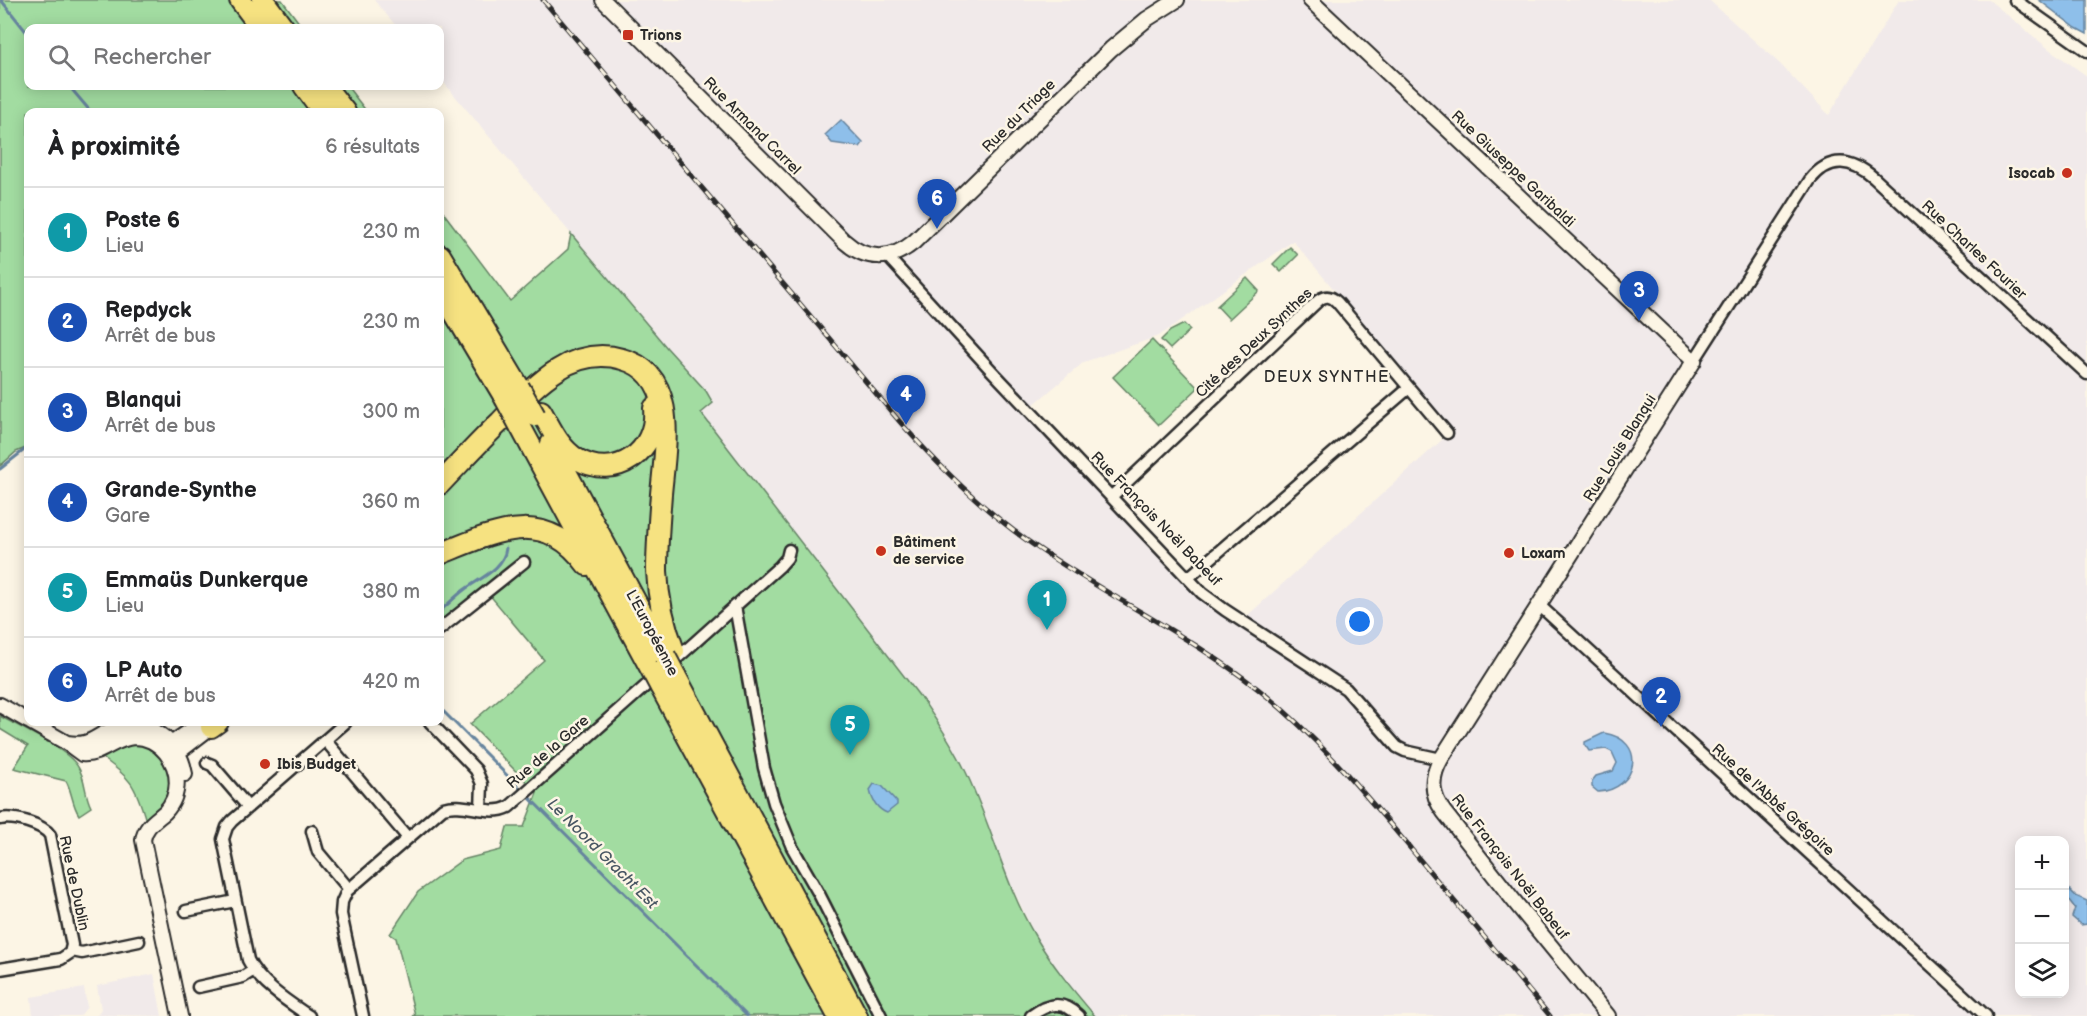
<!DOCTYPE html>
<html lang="fr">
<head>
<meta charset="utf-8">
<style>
  body { margin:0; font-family:"Balsamiq Sans",sans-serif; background:#f6f6f6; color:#202124 }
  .controls { position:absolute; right:18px; bottom:18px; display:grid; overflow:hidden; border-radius:12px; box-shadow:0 3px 15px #0003 }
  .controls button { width:54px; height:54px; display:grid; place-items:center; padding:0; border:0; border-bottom:2px solid #e0e0e0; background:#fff; color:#202124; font:30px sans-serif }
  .you { position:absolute; left:1360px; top:622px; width:21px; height:21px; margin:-15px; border:4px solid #fff; border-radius:50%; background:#1a73e8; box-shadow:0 0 0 9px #1a73e833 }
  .badge { display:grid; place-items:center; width:39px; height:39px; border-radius:50%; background:#1a73e8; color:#fff; font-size:20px; font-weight:700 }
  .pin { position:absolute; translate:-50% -50px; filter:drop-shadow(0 2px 3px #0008) }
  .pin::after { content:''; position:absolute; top:32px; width:21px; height:18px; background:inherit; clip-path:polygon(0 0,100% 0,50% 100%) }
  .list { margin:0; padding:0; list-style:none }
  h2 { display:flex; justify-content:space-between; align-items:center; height:78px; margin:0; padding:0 24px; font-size:26px }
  h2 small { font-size:20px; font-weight:400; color:#757577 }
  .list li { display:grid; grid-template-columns:39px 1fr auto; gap:18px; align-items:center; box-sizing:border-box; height:90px; padding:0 24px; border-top:2px solid #e0e0e0 }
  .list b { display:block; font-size:22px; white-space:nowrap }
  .list p { margin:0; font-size:20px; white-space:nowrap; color:#757577 }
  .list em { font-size:20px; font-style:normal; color:#757577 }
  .icon { flex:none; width:33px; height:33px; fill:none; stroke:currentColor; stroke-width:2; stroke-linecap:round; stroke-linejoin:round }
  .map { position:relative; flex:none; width:2087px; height:1016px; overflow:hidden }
  .search { position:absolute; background:#fff; box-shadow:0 3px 15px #0003; left:24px; top:24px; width:420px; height:66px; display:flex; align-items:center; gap:15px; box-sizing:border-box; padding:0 21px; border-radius:12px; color:#757577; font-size:22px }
  .panel { position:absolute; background:#fff; box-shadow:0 3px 15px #0003; left:24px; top:108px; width:420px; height:618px; border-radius:12px }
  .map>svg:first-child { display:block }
  .built { fill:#f1eaea; fill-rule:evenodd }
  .green { fill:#a2dca1; stroke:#668466; stroke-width:1.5 }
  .water { fill:#8ebfea; stroke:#66849e; stroke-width:1.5 }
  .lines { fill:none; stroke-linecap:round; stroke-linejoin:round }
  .stream { stroke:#66849e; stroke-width:3 }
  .minor-casing { stroke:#2b2b2b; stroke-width:15 }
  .tertiary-casing { stroke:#2b2b2b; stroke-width:18 }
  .motorway-casing { stroke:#2b2b2b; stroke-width:24 }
  .minor { stroke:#fcf5e5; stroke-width:10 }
  .tertiary { stroke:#fcf5e5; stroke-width:14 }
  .motorway { stroke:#f6e281; stroke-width:20 }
  .rail-casing { stroke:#2b2b2b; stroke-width:5 }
  .rail { stroke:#fcf5e5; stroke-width:3; stroke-dasharray:9; stroke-linecap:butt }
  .motorway-bridge-casing { stroke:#2b2b2b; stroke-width:24; stroke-linecap:butt }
  .motorway-bridge { stroke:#f6e281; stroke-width:20 }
  .poi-dot { fill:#c8321e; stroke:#fcf5e5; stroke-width:2 }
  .labels { text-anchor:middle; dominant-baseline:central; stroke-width:5; stroke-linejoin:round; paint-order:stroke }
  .poi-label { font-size:15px; font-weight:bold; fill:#2b2b2b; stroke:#fcf5e5; text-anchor:start }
  .street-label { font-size:15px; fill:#2b2b2b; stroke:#fcf5e5 }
  .neighbourhood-label { font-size:16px; letter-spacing:1.5px; fill:#2b2b2b; stroke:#fcf5e5 }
  .water-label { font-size:16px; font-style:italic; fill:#495764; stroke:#fcf5e5 }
</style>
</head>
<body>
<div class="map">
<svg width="2087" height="1016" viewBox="0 0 2087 1016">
  <rect width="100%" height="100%" fill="#fcf5e5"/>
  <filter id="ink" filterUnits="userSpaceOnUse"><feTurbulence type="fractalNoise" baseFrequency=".0167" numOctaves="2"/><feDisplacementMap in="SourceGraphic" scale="12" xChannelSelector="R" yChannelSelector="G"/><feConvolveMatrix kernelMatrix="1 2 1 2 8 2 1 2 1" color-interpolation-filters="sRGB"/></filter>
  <g filter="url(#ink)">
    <!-- built -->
    <path class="built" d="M 374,0 L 1709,0 L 1780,64 L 1829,115 L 1899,0 L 1989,0 L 2049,49 L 2087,76 L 2087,1016 L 1095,1016 L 1051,963 L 1034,934 L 1001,863 L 978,799 L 924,702 L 701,413 L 706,391 L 667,348 L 440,78 L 440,28 L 398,28 ZM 1293,241 L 1453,430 L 1247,616 L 1202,585 L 1033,405 L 1084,362 L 1159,336 ZM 2020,840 L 2064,840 L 2064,994 L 2020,994 Z
      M 154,974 L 162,1016 L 97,1015 L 101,1009 L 97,986 Z
      M 84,988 L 87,1007 L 80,1016 L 33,1016 L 31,997 Z"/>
    <!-- green -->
    <path class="green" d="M 0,0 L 282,0 L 303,28 L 28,28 L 28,86 L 347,86 L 367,112 L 28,112 L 28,447 L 16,452 L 0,466 Z
      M 440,208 L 510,301 L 568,249 L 571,234 L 667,348 L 706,391 L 713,403 L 701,413 L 924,702 C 938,723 953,745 964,768 C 991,823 1004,883 1035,936 C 1052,965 1073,990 1095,1016 L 412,1016 L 415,1015 L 396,938 L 390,934 L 418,892 L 462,860 L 501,850 L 507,827 L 524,827 L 537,793 L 470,724 L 544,660 L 483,587 L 440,623 Z
      M 1290,247 L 1298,255 L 1281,272 L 1273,264 Z
      M 1247,278 L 1259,291 L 1229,319 L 1217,306 Z
      M 1184,324 L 1190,330 L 1170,349 L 1161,340 L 1170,331 Z
      M 1152,340 L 1198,388 L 1159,425 L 1113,377 Z
      M 0,716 C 19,727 68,749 78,767 C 86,779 84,794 91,807 L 79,815 C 72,805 72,791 66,781 L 14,768 L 28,746 L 0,729 Z
      M 130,740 L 154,746 L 173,773 L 168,803 L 146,821 C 135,783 131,779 100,756 Z"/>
    <!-- water -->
    <path class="water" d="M 2039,0 L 2087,0 L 2087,34 L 2076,28 Z
      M 841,120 L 863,143 L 860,147 L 832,143 L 825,135 Z
      M 1604,733 C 1648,740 1638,790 1598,792 L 1592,787 L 1592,781 L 1596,776 L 1613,771 L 1617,763 L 1612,752 L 1606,749 L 1589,751 L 1585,745 L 1585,742 Z
      M 874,784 L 882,786 L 897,802 L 897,805 L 887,813 C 877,809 872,800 870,790 Z
      M 2064,884 L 2076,896 L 2087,901 L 2087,924 L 2081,925 L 2072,917 L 2075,908 L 2065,895 Z"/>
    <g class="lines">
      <!-- stream -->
      <path class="stream" d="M 1,0 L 28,34
        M 69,86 L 91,112
        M 0,469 L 28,447
        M 440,611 C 448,604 456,596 464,590 C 480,578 504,569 506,548
        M 440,708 L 747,1016"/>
      <defs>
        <path id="minor" d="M 2015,0 L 2087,51
          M 887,256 L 991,370 L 1202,593 L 1225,610 L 1346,689 L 1397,747 L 1405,751 L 1441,759
          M 1694,361 L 1810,180 C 1830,155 1852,159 1874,178 L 2087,374
          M 1111,497 L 1319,300 C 1326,295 1331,296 1337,302 L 1447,433
          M 1188,578 L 1409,388
          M 1539,605 L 1986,1016
          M 735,606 L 764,768 L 774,803 L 792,847 L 819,894 L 881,1016
          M 440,629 L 524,562
          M 674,661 L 780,566 L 787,558 L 789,550
          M 430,722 L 476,770 L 482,784 L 481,809
          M 325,740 L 408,838
          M 207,763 L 212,765 L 248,807
          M 0,819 C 14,816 42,824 50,835 L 72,945 L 70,953 L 61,959 L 0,969
          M 312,831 L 318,852 L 349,889
          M 186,911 L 235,901
          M 72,951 L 82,953 L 139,941
          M 198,987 L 243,977 L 254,970
          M 309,1016 C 287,1001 260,984 248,960 L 223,839 L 227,827 L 232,821 L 346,722
          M 363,1016 L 341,914 L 342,902 L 347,891 L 443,808 C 464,801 489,817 509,807 L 658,675
          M 1031,1016 C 1048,1003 1063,1000 1079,1016"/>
        <path id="tertiary" d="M 603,0 L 844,241 C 866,261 891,261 914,242 L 1111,49 L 1147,19 L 1177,0
          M 1310,0 L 1694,361 L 1441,759 C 1430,778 1431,795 1444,812 L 1518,906 L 1608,1016
          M 0,705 L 28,721
          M 30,722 L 67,743 L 82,754 C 101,756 114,738 134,737 C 146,737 158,743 166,753 C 180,770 181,795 165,812 C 155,821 145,826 143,840 L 180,1016
          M 67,743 C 93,747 94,735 115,729 C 150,719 179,740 185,774
          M 165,748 L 203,722
          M 172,757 L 211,727"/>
        <path id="motorway" d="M 240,0 L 261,28
          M 263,0 L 284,28
          M 304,86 L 323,112
          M 325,86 L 345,112
          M 440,255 L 519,387
          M 440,289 L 505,398
          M 541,411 C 551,428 559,448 577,459 C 616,482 658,451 654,408
          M 520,426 L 652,671
          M 551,444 L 665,656
          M 440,484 C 460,463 479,442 500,422 C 532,389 570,344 622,359 C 680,374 665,449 661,494 C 659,520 657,545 657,571 C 658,599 664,625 674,651
          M 440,554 C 495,532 544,506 587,565
          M 675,675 L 857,1016
          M 660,686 L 838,1016
          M 211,727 L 218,722"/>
      </defs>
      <!-- minor casing -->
      <use href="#minor" class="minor-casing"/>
      <!-- tertiary casing -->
      <use href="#tertiary" class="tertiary-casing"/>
      <!-- motorway casing -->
      <use href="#motorway" class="motorway-casing"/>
      <!-- minor -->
      <use href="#minor" class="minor"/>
      <!-- tertiary -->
      <use href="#tertiary" class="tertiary"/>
      <!-- motorway -->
      <use href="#motorway" class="motorway"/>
      <defs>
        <path id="rail" d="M 543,0 L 900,422 C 938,465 979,506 1025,539 C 1100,593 1185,632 1258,689 C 1316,735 1363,792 1411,849 C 1457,905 1504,960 1550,1016"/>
      </defs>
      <!-- rail casing -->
      <use href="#rail" class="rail-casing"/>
      <!-- rail -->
      <use href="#rail" class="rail"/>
      <defs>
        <path id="motorway-bridge" d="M 519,387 L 535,416
          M 505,398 L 520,426
          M 665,656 L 675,675
          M 652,671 L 660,686"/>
      </defs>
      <!-- motorway-bridge casing -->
      <use href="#motorway-bridge" class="motorway-bridge-casing"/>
      <!-- motorway-bridge -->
      <use href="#motorway-bridge" class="motorway-bridge"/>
    </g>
  </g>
  <!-- markers -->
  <g class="poi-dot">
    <rect x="622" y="29" width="12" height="12" rx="3"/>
    <circle cx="2067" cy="173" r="6"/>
    <circle cx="881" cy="551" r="6"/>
    <circle cx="1509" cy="553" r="6"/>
    <circle cx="265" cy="764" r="6"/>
  </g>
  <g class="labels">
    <!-- poi labels -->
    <g class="poi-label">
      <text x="640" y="35">Trions</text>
      <text x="2055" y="173" text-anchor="end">Isocab</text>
      <text x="893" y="542">Bâtiment<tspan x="893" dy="17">de service</tspan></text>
      <text x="1521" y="553">Loxam</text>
      <text x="277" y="764">Ibis Budget</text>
    </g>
    <!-- street labels -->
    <g class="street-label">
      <text transform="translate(1019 116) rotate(-45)">Rue du Triage</text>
      <text transform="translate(752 126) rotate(45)">Rue Armand Carrel</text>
      <text transform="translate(1513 169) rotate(43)">Rue Giuseppe Garibaldi</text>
      <text transform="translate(1974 250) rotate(43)">Rue Charles Fourier</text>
      <text transform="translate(1254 343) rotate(-43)">Cité des Deux Synthes</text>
      <text transform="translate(1620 448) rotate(-58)">Rue Louis Blanqui</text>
      <text transform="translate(1156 519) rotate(46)">Rue François Noël Babeuf</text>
      <text transform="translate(652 633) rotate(62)">L'Européenne</text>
      <text transform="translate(548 752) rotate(-41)">Rue de la Gare</text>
      <text transform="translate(1773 800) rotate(42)">Rue de l'Abbé Grégoire</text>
      <text transform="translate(1510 867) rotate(52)">Rue François Noël Babeuf</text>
      <text transform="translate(74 883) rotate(78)">Rue de Dublin</text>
    </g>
    <!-- neighbourhood labels -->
    <g class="neighbourhood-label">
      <text x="1327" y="377">DEUX SYNTHE</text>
    </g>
    <!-- water labels -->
    <g class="water-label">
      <text transform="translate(602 854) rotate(45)">Le Noord Gracht Est</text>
    </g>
  </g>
</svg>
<div class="controls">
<button>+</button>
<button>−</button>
<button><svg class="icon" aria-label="layers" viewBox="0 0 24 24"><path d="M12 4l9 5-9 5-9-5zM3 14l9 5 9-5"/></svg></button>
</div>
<div class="you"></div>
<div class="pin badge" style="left:1047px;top:630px;background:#0f9aa8">1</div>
<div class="pin badge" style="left:1661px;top:727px;background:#1a4fb4">2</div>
<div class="pin badge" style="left:1639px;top:321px;background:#1a4fb4">3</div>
<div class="pin badge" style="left:906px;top:425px;background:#1a4fb4">4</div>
<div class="pin badge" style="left:850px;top:755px;background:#0f9aa8">5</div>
<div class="pin badge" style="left:937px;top:229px;background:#1a4fb4">6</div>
<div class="search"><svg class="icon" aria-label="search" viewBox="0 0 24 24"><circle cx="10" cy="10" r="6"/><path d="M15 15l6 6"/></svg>Rechercher</div>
<section class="panel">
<h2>À proximité<small>6 résultats</small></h2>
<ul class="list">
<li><span class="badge" style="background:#0f9aa8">1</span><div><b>Poste 6</b><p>Lieu</p></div><em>230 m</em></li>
<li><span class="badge" style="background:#1a4fb4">2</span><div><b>Repdyck</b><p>Arrêt de bus</p></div><em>230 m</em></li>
<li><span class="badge" style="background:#1a4fb4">3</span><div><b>Blanqui</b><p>Arrêt de bus</p></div><em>300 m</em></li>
<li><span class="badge" style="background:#1a4fb4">4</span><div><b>Grande-Synthe</b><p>Gare</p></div><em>360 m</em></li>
<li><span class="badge" style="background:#0f9aa8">5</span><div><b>Emmaüs Dunkerque</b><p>Lieu</p></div><em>380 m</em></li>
<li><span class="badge" style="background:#1a4fb4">6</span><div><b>LP Auto</b><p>Arrêt de bus</p></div><em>420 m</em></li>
</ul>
</section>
</div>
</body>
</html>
